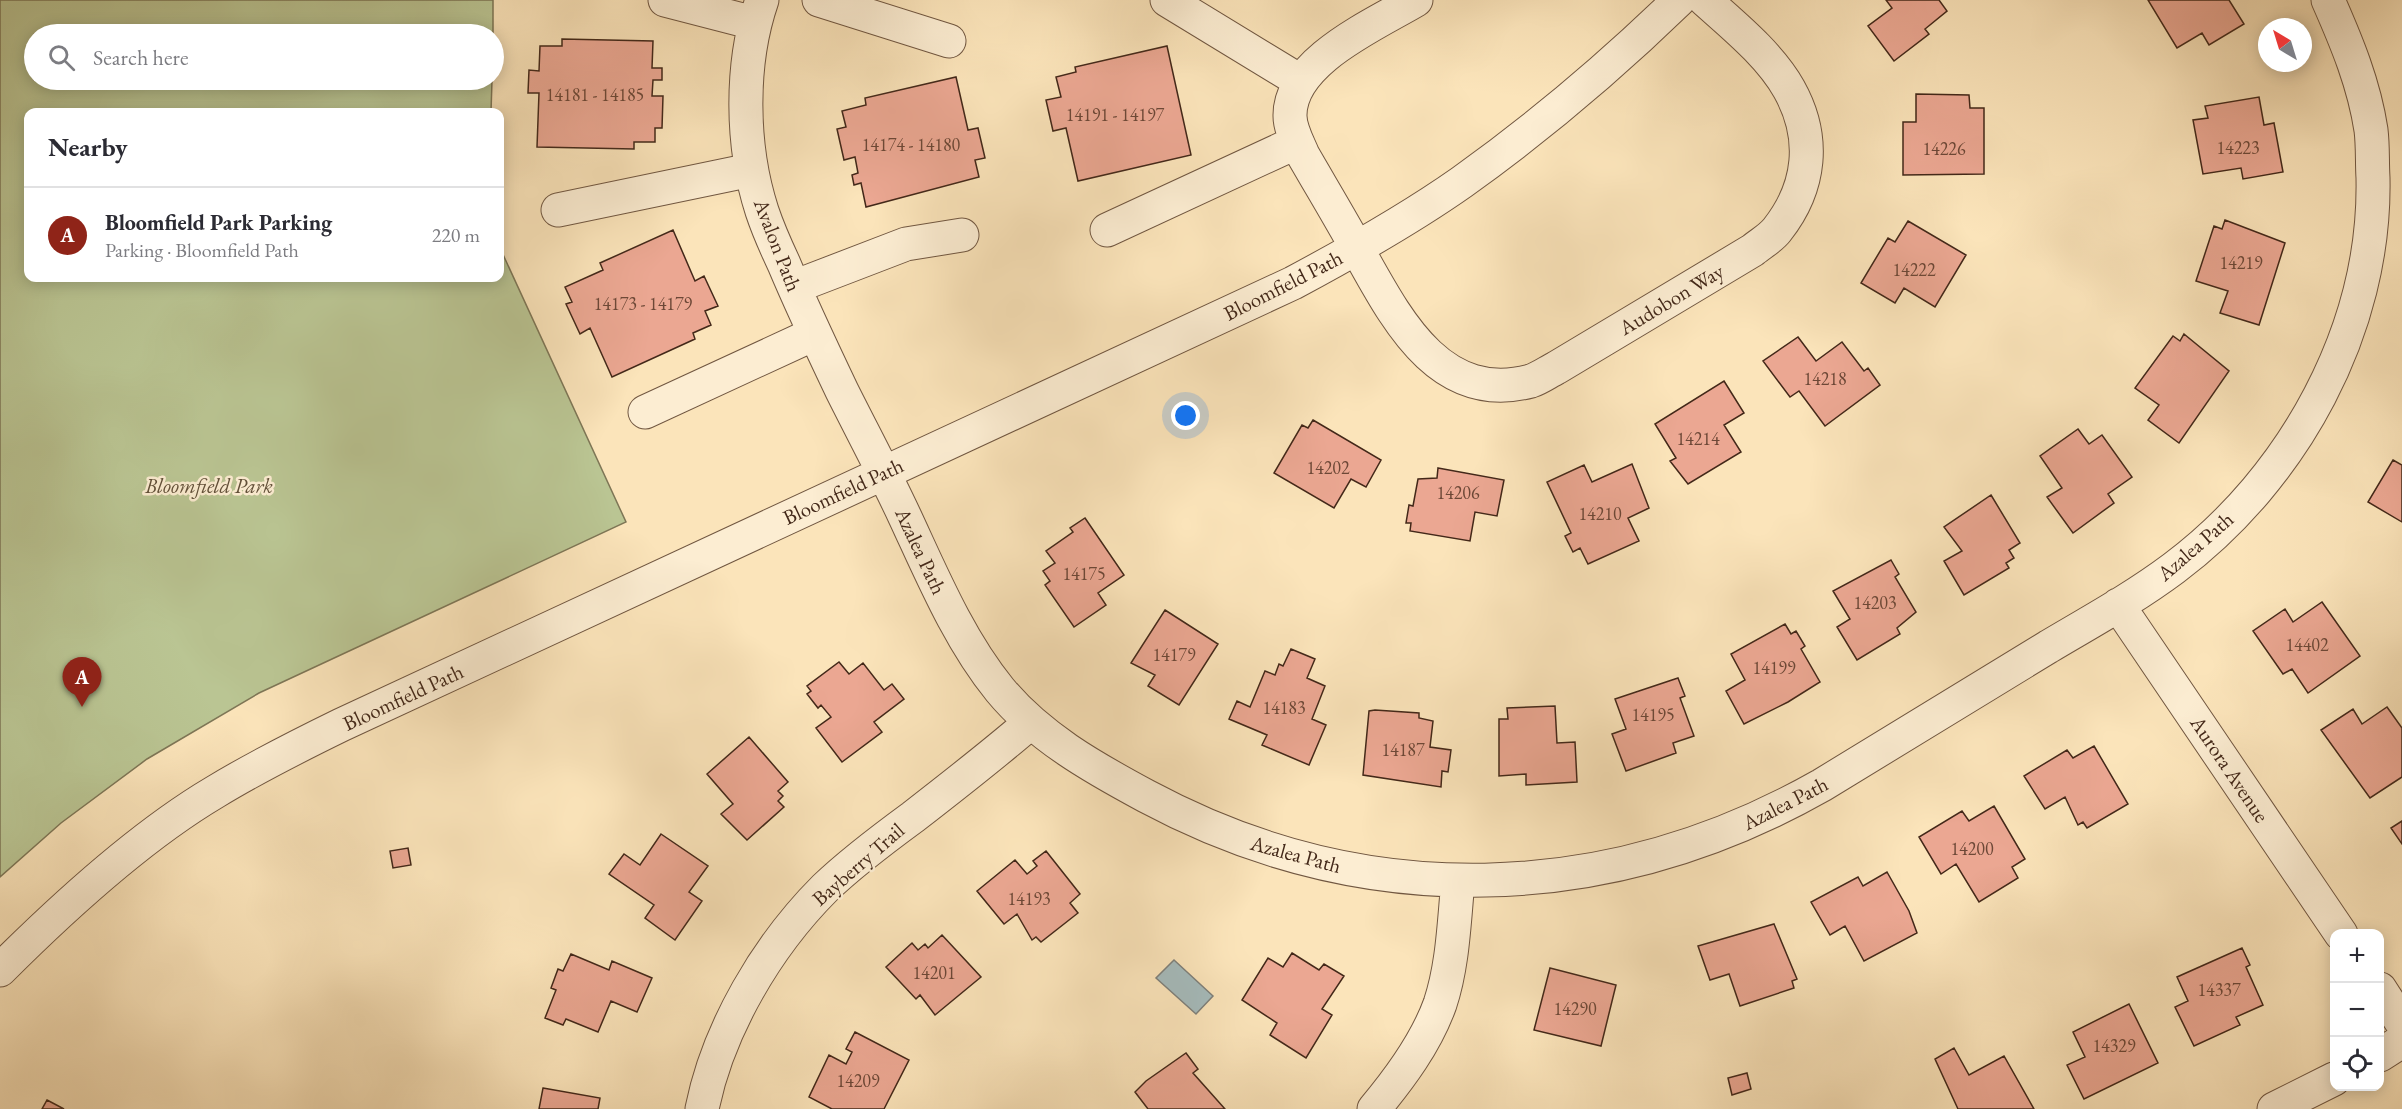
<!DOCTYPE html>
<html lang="en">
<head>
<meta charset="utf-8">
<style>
  body { margin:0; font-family:"EB Garamond",serif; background:#f2f2f3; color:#2b2b33 }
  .controls { position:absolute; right:18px; bottom:18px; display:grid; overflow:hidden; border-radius:12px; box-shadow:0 3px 15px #0003 }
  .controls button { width:54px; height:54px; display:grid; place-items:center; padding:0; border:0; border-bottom:2px solid #e1e1e2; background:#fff; color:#2b2b33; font:30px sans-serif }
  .compass { position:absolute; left:2258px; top:18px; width:54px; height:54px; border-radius:50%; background:#fff; box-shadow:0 3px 15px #0003; rotate:322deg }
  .you { position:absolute; left:1186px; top:416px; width:21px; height:21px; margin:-15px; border:4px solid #fff; border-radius:50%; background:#1a73e8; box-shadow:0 0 0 9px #1a73e833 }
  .badge { display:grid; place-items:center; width:39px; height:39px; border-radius:50%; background:#8f2418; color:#fff; font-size:20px; font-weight:700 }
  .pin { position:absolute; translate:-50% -50px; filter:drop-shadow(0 2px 3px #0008) }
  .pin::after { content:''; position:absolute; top:32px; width:21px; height:18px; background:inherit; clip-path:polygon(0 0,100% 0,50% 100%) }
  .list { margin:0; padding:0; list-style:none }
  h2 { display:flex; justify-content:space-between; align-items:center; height:78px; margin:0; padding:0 24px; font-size:26px }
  h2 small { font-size:20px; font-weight:400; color:#7c7c81 }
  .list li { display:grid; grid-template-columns:39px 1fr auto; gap:18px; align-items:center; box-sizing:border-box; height:96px; padding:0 24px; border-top:2px solid #e1e1e2 }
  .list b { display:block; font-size:22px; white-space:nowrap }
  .list p { margin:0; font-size:20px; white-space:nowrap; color:#7c7c81 }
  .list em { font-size:20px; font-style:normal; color:#7c7c81 }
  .icon { flex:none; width:33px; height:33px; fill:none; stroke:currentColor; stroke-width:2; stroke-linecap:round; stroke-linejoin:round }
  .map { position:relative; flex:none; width:2402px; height:1109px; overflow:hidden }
  .search { position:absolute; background:#fff; box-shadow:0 3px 15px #0003; left:24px; top:24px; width:480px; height:66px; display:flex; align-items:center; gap:15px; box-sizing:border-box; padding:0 21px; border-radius:33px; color:#7c7c81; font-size:22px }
  .panel { position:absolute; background:#fff; box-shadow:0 3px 15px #0003; left:24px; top:108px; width:480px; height:174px; border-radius:12px }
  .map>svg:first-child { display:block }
  .green { fill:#bac593; stroke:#7e7656; stroke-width:1.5 }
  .water { fill:#a5bbbc; stroke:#7e807b; stroke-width:1.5 }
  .building { fill:#eba792; stroke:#432819; stroke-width:1.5 }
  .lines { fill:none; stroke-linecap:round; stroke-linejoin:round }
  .minor-casing { stroke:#715741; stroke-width:35 }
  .minor { stroke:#fcedd2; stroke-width:33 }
  .labels { text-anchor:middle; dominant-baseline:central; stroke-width:5; stroke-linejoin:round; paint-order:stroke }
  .number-label { font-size:18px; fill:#6d4837 }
  .street-label { font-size:21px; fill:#432819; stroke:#fcedd2 }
  .park-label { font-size:21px; font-style:italic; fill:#614f38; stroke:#fcedd2 }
</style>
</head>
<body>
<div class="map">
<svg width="2402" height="1109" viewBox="0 0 2402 1109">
  <rect width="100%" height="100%" fill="#fbe4ba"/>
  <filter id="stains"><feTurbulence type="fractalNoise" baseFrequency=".00333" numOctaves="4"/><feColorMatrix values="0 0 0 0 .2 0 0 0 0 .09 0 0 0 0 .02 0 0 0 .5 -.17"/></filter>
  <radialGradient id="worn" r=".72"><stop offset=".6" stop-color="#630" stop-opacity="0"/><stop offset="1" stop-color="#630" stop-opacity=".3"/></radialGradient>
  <!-- green -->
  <path class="green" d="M 0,0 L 493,0 L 493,34 L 34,34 L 34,80 L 492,80 L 491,112 L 28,112 L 28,278 L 500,278 L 500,248 L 626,522 L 259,693 L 147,759 L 61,823 L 0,877 Z"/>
  <!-- water -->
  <path class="water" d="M 1174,960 L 1213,996 L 1196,1014 L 1156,978 Z"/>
  <!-- building -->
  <path class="building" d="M 1886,0 L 1939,0 L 1947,11 L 1925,29 L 1929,34 L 1894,61 L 1868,26 L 1892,8 Z
    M 2148,0 L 2229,0 L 2244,24 L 2209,45 L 2202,33 L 2177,48 Z
    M 562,39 L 653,41 L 652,68 L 662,68 L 662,80 L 653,80 L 652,96 L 663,96 L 662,128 L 655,128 L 655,142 L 634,142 L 634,149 L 537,147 L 539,93 L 528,93 L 529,70 L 539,71 L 540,46 L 562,46 Z
    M 1167,46 L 1191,155 L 1078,181 L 1066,128 L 1053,131 L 1046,100 L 1061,97 L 1056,77 L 1076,72 L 1075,67 Z
    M 956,77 L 968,130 L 978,128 L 985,158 L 975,160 L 979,177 L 866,207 L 861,183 L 854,185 L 852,175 L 858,173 L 855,157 L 844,160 L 837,129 L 846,127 L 842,111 L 866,105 L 865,98 Z
    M 1916,94 L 1969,95 L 1970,108 L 1984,108 L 1984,174 L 1903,175 L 1903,122 L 1916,122 Z
    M 2259,97 L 2264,125 L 2274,123 L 2283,172 L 2243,179 L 2241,168 L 2203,174 L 2193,120 L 2208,118 L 2205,106 Z
    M 2225,220 L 2285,243 L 2259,325 L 2220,313 L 2228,291 L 2196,281 L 2214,226 L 2222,229 Z
    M 1908,221 L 1966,255 L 1935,307 L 1904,288 L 1895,303 L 1861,283 L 1888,238 L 1895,242 Z
    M 673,230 L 695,281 L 704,276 L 718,306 L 705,311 L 711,325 L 693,333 L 695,339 L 612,377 L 590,328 L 580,334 L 566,304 L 572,302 L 565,287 L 603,270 L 600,263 Z
    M 2184,334 L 2229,371 L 2179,443 L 2148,420 L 2159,405 L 2135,388 L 2173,336 L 2180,341 Z
    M 1798,337 L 1816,361 L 1842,342 L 1864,371 L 1868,368 L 1880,385 L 1825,426 L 1799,391 L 1790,397 L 1763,361 Z
    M 1724,381 L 1744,413 L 1724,425 L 1741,452 L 1688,484 L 1670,461 L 1676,458 L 1655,424 Z
    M 1313,420 L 1381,460 L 1366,487 L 1351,479 L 1334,508 L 1274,473 L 1302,425 L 1308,428 Z
    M 2078,429 L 2089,444 L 2102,435 L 2132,477 L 2108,494 L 2114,503 L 2073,533 L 2047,497 L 2062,488 L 2040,456 Z
    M 2393,460 L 2402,465 L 2402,522 L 2368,502 Z
    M 1632,464 L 1649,508 L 1628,518 L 1639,541 L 1588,564 L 1580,548 L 1573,552 L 1565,536 L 1571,533 L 1547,482 L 1584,465 L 1592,482 Z
    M 1438,468 L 1504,480 L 1497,516 L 1475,512 L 1470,541 L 1410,531 L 1411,523 L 1406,523 L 1409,505 L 1413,506 L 1418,479 L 1437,478 Z
    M 1991,495 L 2020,543 L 2009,550 L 2014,558 L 2006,563 L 2009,568 L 1964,595 L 1944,561 L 1962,551 L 1944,527 Z
    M 1085,518 L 1124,575 L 1098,593 L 1106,605 L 1074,627 L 1045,585 L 1050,581 L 1043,571 L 1055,563 L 1046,551 L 1073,532 L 1070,528 Z
    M 1891,560 L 1899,574 L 1895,577 L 1916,612 L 1897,628 L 1900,634 L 1857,660 L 1837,627 L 1850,619 L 1833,591 Z
    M 2322,602 L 2360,656 L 2308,693 L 2292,669 L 2283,674 L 2253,631 L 2285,609 L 2293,622 Z
    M 1165,610 L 1218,644 L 1179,705 L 1148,686 L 1155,675 L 1131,663 Z
    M 1785,624 L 1791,634 L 1796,631 L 1805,646 L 1801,649 L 1820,682 L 1788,702 L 1744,724 L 1726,691 L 1745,680 L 1731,654 Z
    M 1291,649 L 1315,659 L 1307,678 L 1325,686 L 1312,719 L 1326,725 L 1309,765 L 1262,745 L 1267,735 L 1229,719 L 1237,701 L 1250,707 L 1265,671 L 1275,675 L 1279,664 L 1283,666 Z
    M 839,662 L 849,674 L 863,663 L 884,690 L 892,684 L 904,699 L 874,722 L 882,732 L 842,762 L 816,728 L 831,717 L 821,705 L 818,708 L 807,694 L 811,691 L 807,686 Z
    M 1678,678 L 1685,696 L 1680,698 L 1694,736 L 1673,743 L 1676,753 L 1626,771 L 1612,734 L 1626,729 L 1615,699 Z
    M 1555,706 L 1557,743 L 1575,742 L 1577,782 L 1526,785 L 1526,774 L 1499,776 L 1499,719 L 1508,719 L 1507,708 Z
    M 2387,707 L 2402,728 L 2402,777 L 2370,798 L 2321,730 L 2353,709 L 2362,724 Z
    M 1375,710 L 1419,713 L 1419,718 L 1433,721 L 1430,747 L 1451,750 L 1448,772 L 1442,771 L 1441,787 L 1363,775 L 1369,711 Z
    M 749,737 L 788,782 L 778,791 L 783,796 L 778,801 L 784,807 L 747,840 L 721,814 L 733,804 L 707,774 Z
    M 2094,746 L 2128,804 L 2087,828 L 2083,822 L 2078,825 L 2065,797 L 2045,809 L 2024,776 L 2067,750 L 2073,758 Z
    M 1994,806 L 2025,859 L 2012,867 L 2018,878 L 1979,902 L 1956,864 L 1941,874 L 1919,837 L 1962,811 L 1969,821 Z
    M 2402,821 L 2402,844 L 2391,828 Z
    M 661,834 L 708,866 L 689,892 L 702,901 L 675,940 L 645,918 L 654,905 L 609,874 L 624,854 L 640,865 Z
    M 408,848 L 411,865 L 393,868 L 390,851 Z
    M 1046,851 L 1080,894 L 1070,903 L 1078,913 L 1041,942 L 1036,937 L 1032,940 L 1017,914 L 1004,924 L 977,891 L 1015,860 L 1027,874 L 1037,866 L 1033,861 Z
    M 1887,872 L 1909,911 L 1917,933 L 1864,961 L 1845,926 L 1830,935 L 1811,902 L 1858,877 L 1863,886 Z
    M 1774,924 L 1797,979 L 1792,981 L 1794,988 L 1740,1006 L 1729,974 L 1710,980 L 1698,946 Z
    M 942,935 L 981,977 L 935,1015 L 920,995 L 916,999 L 886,967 L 912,943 L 918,950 L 925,944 L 928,948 Z
    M 2242,948 L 2250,965 L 2246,967 L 2263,1005 L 2236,1017 L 2240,1025 L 2194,1046 L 2175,1007 L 2188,1001 L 2177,977 Z
    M 1292,953 L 1319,970 L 1324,964 L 1344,976 L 1322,1009 L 1332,1015 L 1306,1058 L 1270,1035 L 1277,1023 L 1242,1000 L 1268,958 L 1283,967 Z
    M 571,954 L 609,970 L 612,961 L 652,978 L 637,1012 L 611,1001 L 598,1032 L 566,1019 L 563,1025 L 545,1018 L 556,990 L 551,988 L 558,969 L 563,971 Z
    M 1550,968 L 1616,985 L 1601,1046 L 1534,1030 Z
    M 2129,1004 L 2158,1063 L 2084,1099 L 2067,1065 L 2085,1057 L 2073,1032 Z
    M 855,1032 L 909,1060 L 884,1109 L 832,1109 L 809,1097 L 829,1055 L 846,1064 L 852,1052 L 846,1049 Z
    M 1954,1048 L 1969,1075 L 2004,1056 L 2034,1109 L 1958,1109 L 1935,1059 Z
    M 1186,1053 L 1198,1069 L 1193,1073 L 1225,1109 L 1148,1109 L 1135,1092 L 1146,1081 Z
    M 1747,1073 L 1751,1089 L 1732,1095 L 1728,1078 Z
    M 543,1088 L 600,1098 L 598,1109 L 539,1109 Z
    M 47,1100 L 64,1109 L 42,1109 Z"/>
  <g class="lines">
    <defs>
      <path id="minor" d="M 665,0 L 754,23
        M 762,0 C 740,64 741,146 762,211 C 768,229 776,247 784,264 C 802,307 822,349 842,391 C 863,433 885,474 905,517 C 932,575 959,640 1000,690 C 1039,737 1092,767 1146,796 C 1364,913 1607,907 1822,785 C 1898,739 1973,693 2048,647 C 2090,622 2134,598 2174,568 C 2294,478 2376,329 2373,178 C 2372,162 2373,146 2371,130 C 2364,84 2347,43 2328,0
        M 819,0 L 949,41
        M 1167,0 L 1300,81
        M 1416,0 C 1376,24 1289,61 1290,116 C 1290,129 1298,143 1303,155 C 1322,188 1342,221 1360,254 C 1397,320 1440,405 1531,381 C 1540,378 1548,372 1556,368 L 1753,250 C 1760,244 1771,238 1777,230 C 1811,187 1816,137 1789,89 C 1770,55 1734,26 1705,0
        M 558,210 L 751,170
        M 1107,230 L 1297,142
        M 794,287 L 906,244 L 962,235
        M 645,412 L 814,334
        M 2118,605 L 2341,934
        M 0,970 C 63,907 139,837 215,792 C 256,767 298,746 341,725 L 1293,283 C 1351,252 1408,220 1462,182 C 1539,127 1611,66 1679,0
        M 2380,989 L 2402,1023
        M 2380,1055 L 2402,1041
        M 702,1109 C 718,1029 767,946 825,888 C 852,862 883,839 913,817 C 953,786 993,755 1031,722
        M 1374,1109 C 1400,1078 1426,1043 1440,1004 C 1453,965 1454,922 1458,881
        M 2274,1109 L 2334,1079"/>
    </defs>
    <!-- minor casing -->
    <use href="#minor" class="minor-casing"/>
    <!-- minor -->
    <use href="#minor" class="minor"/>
  </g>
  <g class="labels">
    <!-- number labels -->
    <g class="number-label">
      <text x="595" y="94">14181 - 14185</text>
      <text x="1115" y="114">14191 - 14197</text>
      <text x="911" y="144">14174 - 14180</text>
      <text x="2238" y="147">14223</text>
      <text x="1944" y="148">14226</text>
      <text x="2241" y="262">14219</text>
      <text x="1914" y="269">14222</text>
      <text x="643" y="303">14173 - 14179</text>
      <text x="1825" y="378">14218</text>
      <text x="1698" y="438">14214</text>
      <text x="1328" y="467">14202</text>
      <text x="1458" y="492">14206</text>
      <text x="1600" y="513">14210</text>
      <text x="1084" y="573">14175</text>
      <text x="1875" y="602">14203</text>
      <text x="2307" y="644">14402</text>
      <text x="1174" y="654">14179</text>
      <text x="1774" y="667">14199</text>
      <text x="1284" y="707">14183</text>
      <text x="1653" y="714">14195</text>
      <text x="1403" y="749">14187</text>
      <text x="1972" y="848">14200</text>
      <text x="1029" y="898">14193</text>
      <text x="934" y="972">14201</text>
      <text x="2219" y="989">14337</text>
      <text x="1575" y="1008">14290</text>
      <text x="2114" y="1045">14329</text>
      <text x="858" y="1080">14209</text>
    </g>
    <!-- street labels -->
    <g class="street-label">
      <text transform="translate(778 245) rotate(69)">Avalon Path</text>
      <text transform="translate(1283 285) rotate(-27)">Bloomfield Path</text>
      <text transform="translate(1671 299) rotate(-31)">Audobon Way</text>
      <text transform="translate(843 491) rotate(-25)">Bloomfield Path</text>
      <text transform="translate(2195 546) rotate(-41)">Azalea Path</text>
      <text transform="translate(921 551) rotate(65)">Azalea Path</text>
      <text transform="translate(403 697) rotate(-25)">Bloomfield Path</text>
      <text transform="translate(2230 769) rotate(56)">Aurora Avenue</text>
      <text transform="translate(1785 803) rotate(-27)">Azalea Path</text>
      <text transform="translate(1296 854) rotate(15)">Azalea Path</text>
      <text transform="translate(858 864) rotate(-41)">Bayberry Trail</text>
    </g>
    <!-- park labels -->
    <g class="park-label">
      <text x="209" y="485">Bloomfield Park</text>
    </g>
  </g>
  <rect width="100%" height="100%" filter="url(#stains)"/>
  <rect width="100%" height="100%" fill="url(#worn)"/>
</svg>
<div class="controls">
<button>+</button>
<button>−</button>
<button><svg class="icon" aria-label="locate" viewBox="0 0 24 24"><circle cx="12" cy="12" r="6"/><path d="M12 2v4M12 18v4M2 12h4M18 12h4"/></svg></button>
</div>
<svg class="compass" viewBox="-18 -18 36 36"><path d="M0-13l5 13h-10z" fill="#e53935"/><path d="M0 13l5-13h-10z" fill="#7c7c81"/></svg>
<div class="you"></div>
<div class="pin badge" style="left:82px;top:707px">A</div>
<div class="search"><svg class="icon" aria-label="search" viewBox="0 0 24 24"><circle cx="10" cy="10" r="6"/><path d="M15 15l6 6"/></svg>Search here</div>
<section class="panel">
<h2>Nearby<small></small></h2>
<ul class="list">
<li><span class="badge">A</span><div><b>Bloomfield Park Parking</b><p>Parking · Bloomfield Path</p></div><em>220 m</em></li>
</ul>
</section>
</div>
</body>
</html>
